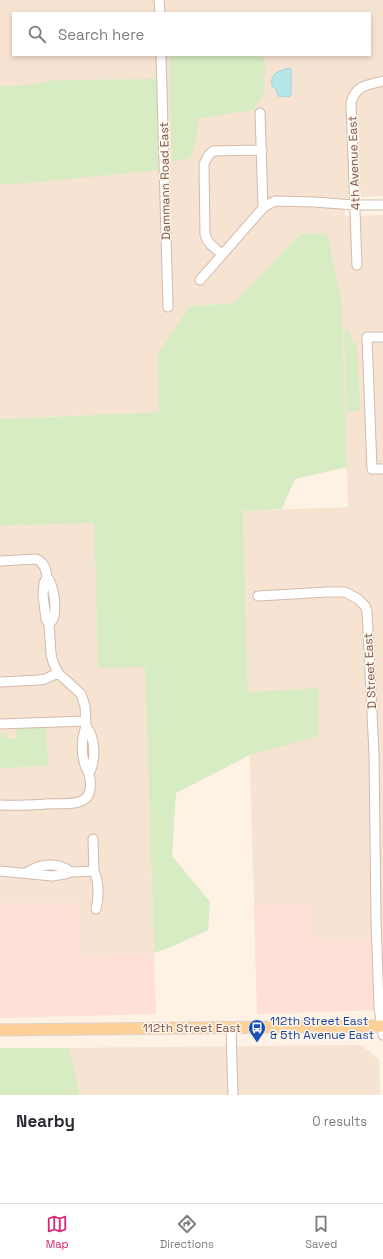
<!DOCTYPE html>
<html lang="en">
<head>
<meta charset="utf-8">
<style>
  body { margin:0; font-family:"Space Grotesk",sans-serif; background:#f7f7f7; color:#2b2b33 }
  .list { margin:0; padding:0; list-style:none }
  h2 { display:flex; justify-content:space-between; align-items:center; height:52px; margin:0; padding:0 16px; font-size:17px }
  h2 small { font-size:13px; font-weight:400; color:#7c7c81 }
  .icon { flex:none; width:22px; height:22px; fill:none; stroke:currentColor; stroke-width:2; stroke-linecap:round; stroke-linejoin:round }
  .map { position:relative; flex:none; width:383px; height:1095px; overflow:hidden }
  .search { position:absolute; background:#fff; box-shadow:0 2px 6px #0003; left:12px; right:12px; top:12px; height:44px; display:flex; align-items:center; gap:10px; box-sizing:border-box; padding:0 14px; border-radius:0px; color:#7c7c81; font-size:15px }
  .sheet { height:108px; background:#fff }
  nav { display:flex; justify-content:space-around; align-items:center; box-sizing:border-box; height:56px; border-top:1px solid #e1e1e2; background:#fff; font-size:11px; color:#7c7c81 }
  nav a { display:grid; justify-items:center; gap:2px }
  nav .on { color:#db2777 }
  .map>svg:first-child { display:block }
  .residential { fill:#f6e3d2; fill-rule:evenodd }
  .commercial { fill:#fee0d7 }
  .green { fill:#d7ecc2 }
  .water { fill:#b7e6e9; stroke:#9dd7db }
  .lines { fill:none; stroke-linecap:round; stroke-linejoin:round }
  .minor-casing { stroke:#d2baac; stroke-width:11 }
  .major-casing { stroke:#dcd3cf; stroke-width:13 }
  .minor { stroke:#fff; stroke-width:9 }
  .major { stroke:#ffd19a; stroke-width:11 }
  .labels { text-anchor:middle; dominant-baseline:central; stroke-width:3; stroke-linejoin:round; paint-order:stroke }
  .street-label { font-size:12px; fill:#785548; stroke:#fff6ec }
  .transit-label { font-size:12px; fill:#164399; stroke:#fff6ec; text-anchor:start }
</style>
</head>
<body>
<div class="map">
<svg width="383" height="1095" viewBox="0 0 383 1095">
  <rect width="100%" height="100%" fill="#fef2e4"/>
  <!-- residential -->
  <path class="residential" d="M 0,0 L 383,0 L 383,196 L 345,198 L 345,216 L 383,215 L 383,938 L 311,940 L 310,904 L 254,905 L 243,511 L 348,507 L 342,301 L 327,233 L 300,234 L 234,303 L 190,306 L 157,355 L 159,412 L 0,419 ZM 13,13 L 370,13 L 370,55 L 13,55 Z
    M 94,523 L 98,667 L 145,666 L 154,953 L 79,956 L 78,902 L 0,904 L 0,526 Z
    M 361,1045 L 379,1059 L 380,1095 L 80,1095 L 69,1048 Z"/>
  <!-- commercial -->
  <path class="commercial" d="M 78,902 L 80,955 L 154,953 L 156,1014 L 0,1018 L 0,904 Z
    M 310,904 L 312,940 L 383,938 L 383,1010 L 257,1014 L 254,905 Z"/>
  <!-- green -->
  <path class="green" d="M 169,55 L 260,55 L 265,61 L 264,92 L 254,110 L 199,118 L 195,146 L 190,158 L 172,162 Z
    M 156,79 L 159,170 L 30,183 L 0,184 L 0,86 L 27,85 L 57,80 Z
    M 327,233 L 342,301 L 347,467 L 295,479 L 282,509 L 243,511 L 248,692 L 319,688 L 318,736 L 250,755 L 176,793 L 172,856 L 210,902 L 208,930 L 171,947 L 154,953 L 145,667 L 98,668 L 94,523 L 0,526 L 0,419 L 159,412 L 157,355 L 190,306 L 234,303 L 300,234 Z
    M 344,329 L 348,330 L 351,336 L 353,343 L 357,343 L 360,411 L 347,411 Z
    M 46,728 L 48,766 L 0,768 L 0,733 L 7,733 L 8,739 L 16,739 L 16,729 Z
    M 0,1048 L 69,1048 L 80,1095 L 0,1095 Z"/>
  <!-- water -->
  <path class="water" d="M 289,68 L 291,69 L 291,95 L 289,97 L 278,96 C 277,94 278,92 276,90 C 274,85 273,90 272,85 C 270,72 280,71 289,68 Z"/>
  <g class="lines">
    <defs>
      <path id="minor" d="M 159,0 L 160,13
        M 161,55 L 168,307
        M 260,113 L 263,208
        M 222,254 C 215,248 207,244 205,234 L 204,164 L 208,156 L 213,151 L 262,150
        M 357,265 L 351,103 C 355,85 368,85 383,81
        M 200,280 L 263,208 L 271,203 L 275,201 L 314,202 L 355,205 L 383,205
        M 383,337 L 367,337 L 372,469 L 383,469
        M 0,561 L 36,559 C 44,562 46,569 47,577
        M 258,596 L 328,592 L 345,592 L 358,599 L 365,606 L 367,611 L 374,754 L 376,919 L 379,1007 L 383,1035
        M 49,624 C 50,623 52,621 53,619 C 57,609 54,585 47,577 L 44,583 L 43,595 L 46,619 L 49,624 L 51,654 L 53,662 L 58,673 L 81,694 L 85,706 L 86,726
        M 0,682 L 39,680 L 45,679 L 58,673
        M 0,724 L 86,721
        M 0,805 C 16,806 30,805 46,804 C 58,803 75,806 85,799 C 92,794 91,781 89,774 C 88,771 86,768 85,765 C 81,753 82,738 86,726 C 96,739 96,760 89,774
        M 93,839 L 94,871 C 99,882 99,897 96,909
        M 0,871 L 52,876 L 65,874 L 71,872 C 57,861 40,864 26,873
        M 71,872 L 94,871
        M 231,1028 L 233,1095"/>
      <path id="major" d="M 0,1030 L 383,1026"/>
    </defs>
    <!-- minor casing -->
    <use href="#minor" class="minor-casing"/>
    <!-- major casing -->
    <use href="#major" class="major-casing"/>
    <!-- minor -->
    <use href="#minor" class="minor"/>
    <!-- major -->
    <use href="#major" class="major"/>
  </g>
  <!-- icons -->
  <defs>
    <symbol id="bus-pin" viewBox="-11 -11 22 30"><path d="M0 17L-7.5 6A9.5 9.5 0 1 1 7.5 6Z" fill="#1a4fb4" stroke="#fff6ec"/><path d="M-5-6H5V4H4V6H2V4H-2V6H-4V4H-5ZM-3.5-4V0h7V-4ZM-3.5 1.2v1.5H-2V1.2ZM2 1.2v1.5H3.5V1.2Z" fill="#fff"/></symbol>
  </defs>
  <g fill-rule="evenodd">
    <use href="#bus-pin" x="247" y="1018" width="20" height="27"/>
  </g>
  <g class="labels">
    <!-- street labels -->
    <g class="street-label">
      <text transform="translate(354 163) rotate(-92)">4th Avenue East</text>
      <text transform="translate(165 181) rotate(-91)">Dammann Road East</text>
      <text transform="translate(370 671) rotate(-93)">D Street East</text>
      <text x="192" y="1028">112th Street East</text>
    </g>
    <!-- transit labels -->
    <g class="transit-label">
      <text x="270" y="1021">112th Street East<tspan x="270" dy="14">&amp; 5th Avenue East</tspan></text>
    </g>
  </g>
</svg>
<div class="search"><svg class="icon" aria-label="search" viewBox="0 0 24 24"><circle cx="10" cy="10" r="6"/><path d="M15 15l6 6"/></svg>Search here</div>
</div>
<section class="sheet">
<h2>Nearby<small>0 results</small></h2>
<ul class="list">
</ul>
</section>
<nav>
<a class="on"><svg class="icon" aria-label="map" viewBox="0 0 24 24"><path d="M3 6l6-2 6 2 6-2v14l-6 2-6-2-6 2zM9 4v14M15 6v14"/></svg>Map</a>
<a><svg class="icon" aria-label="directions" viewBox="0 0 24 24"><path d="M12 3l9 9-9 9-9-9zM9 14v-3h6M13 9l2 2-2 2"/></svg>Directions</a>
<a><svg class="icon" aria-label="saved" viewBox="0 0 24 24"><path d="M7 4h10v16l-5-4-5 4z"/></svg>Saved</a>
</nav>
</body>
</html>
